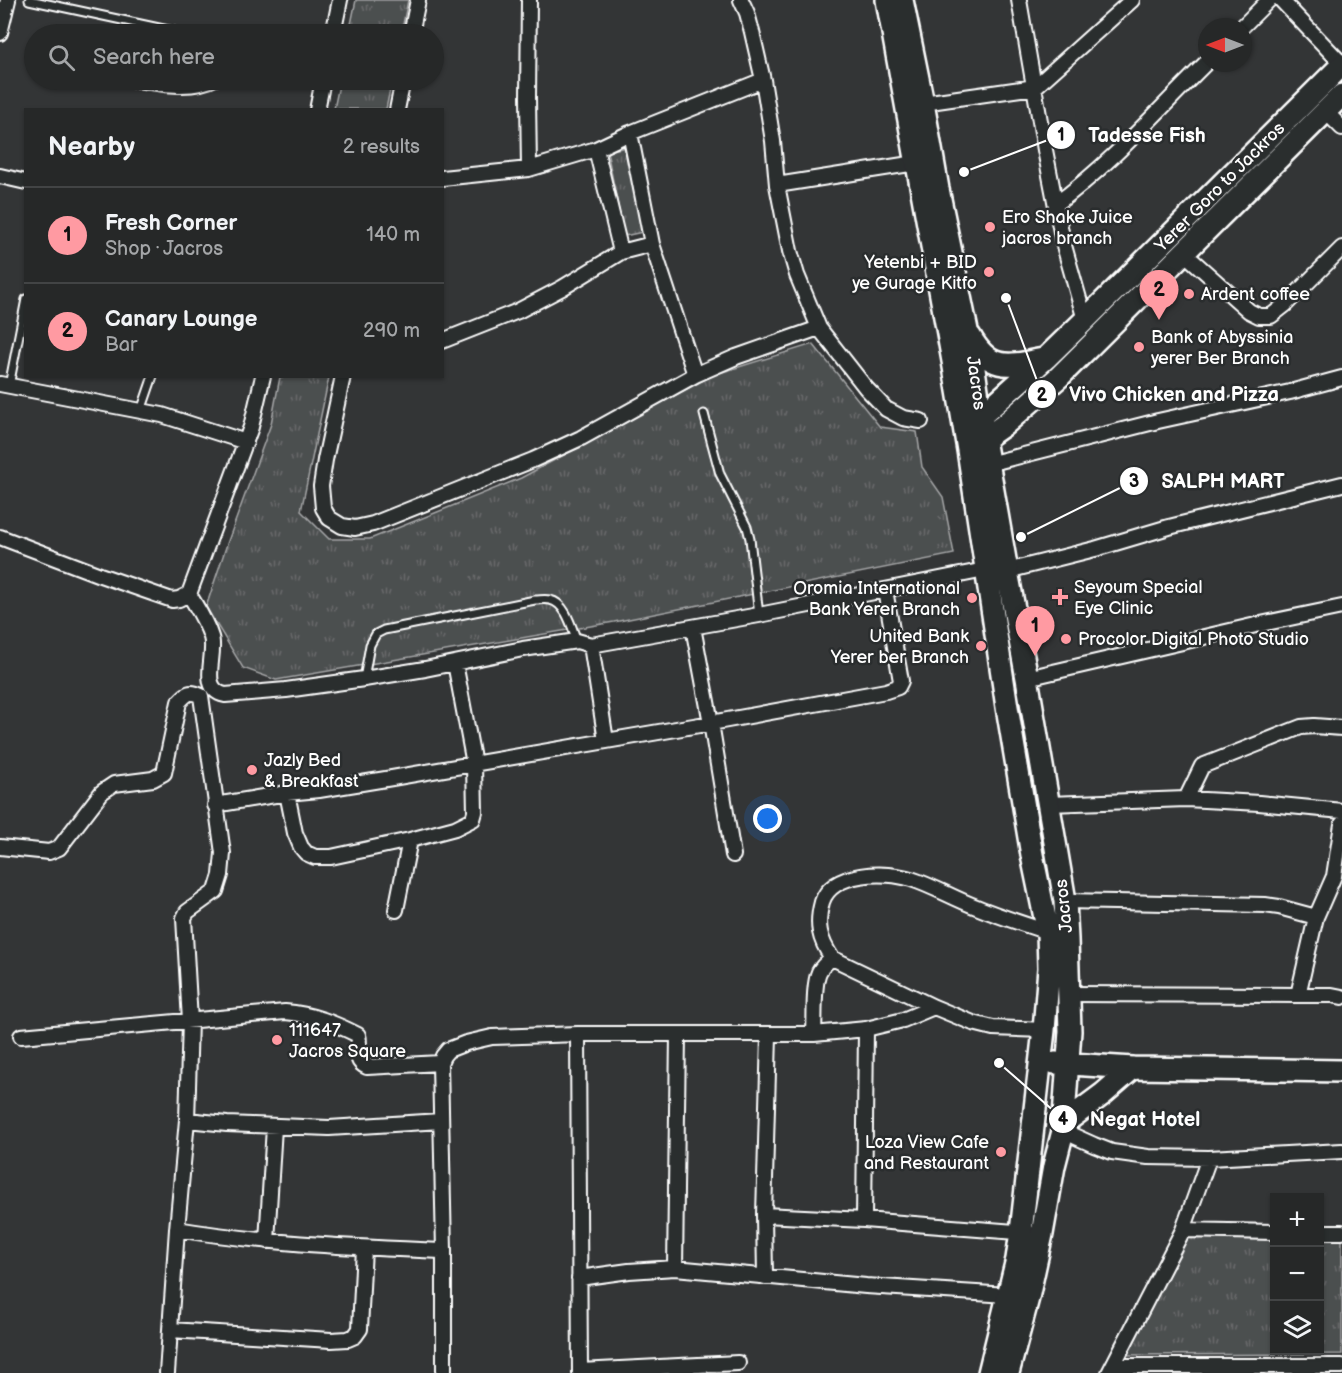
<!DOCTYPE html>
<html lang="en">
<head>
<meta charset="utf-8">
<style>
  body { margin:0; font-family:"Balsamiq Sans",sans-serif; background:#2e3030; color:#f1f3f6 }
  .controls { position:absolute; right:18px; bottom:18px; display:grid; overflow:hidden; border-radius:0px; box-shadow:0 2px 4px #0004 }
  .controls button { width:54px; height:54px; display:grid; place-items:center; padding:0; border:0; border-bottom:2px solid #424445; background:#262828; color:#f1f3f6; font:30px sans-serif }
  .compass { position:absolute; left:1198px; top:18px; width:54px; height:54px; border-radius:50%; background:#262828; box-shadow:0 2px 4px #0004; rotate:270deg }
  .you { position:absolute; left:768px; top:819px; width:21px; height:21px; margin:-15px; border:4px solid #fff; border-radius:50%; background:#1a73e8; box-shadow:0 0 0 9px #1a73e833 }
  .badge { display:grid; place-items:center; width:39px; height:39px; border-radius:50%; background:#ff9aa2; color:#111; font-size:20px; font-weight:700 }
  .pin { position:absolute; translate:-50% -50px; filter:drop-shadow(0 2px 3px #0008) }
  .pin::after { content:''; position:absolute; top:32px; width:21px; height:18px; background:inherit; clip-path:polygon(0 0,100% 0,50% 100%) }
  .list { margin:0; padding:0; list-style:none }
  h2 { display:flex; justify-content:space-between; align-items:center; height:78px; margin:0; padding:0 24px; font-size:26px }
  h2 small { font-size:20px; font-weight:400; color:#a4a6a8 }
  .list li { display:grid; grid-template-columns:39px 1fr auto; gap:18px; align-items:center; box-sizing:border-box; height:96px; padding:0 24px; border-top:2px solid #424445 }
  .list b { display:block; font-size:22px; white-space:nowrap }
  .list p { margin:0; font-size:20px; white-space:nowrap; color:#a4a6a8 }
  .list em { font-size:20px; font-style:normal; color:#a4a6a8 }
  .icon { flex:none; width:33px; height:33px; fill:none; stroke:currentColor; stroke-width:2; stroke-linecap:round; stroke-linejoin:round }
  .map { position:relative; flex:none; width:1342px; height:1373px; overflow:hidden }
  .search { position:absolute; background:#262828; box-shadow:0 2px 4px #0004; left:24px; top:24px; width:420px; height:66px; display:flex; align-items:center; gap:15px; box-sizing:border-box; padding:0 21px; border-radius:33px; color:#a4a6a8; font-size:22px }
  .panel { position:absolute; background:#262828; box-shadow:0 2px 4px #0004; left:24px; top:108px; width:420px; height:270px; border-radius:0px }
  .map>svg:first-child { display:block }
  .grass { fill:url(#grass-tufts); stroke:#a6a7a8; stroke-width:1.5 }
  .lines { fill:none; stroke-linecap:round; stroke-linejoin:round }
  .lane-casing { stroke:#fff; stroke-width:11 }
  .street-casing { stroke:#fff; stroke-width:18 }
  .primary-casing { stroke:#fff; stroke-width:26 }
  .lane { stroke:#2a2d2e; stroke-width:7 }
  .street { stroke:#2a2d2e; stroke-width:14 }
  .primary { stroke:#2a2d2e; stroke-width:21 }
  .poi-dot { fill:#ff9aa2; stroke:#2a2d2e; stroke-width:2 }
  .labels { text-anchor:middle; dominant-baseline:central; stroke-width:5; stroke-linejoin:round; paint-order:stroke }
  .street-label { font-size:18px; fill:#fff; stroke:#2a2d2e }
  .poi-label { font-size:18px; fill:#fff; stroke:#2a2d2e; text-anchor:start }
  .leader { fill:none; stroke:#fff; stroke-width:2 }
  .callout-dot { fill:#fff; stroke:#2a2d2e; stroke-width:2 }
  .mark-label { font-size:18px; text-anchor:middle; font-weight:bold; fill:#111 }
  .callout-label { font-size:20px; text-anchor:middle; font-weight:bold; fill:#fff; stroke:#2a2d2e; stroke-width:5; stroke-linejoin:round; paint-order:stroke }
</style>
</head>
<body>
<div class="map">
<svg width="1342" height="1373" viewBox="0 0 1342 1373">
  <defs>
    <pattern id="grass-tufts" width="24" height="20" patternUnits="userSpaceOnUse" patternTransform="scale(1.5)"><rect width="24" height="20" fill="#4c4f50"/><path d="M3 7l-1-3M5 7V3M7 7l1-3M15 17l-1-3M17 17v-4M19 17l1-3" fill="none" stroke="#67696a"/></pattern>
  </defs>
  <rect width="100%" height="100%" fill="#333536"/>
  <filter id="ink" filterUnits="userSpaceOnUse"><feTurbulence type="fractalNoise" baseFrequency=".0167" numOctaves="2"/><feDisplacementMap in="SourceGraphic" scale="12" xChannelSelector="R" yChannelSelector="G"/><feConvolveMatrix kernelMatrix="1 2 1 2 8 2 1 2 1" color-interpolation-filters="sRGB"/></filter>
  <g filter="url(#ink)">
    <!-- grass -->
    <path class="grass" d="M 356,0 L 408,0 L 401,34 L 349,34 Z
      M 340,80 L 392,80 L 386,109 L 334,109 Z
      M 627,147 L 643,232 L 624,236 L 607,151 Z
      M 813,344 L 880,427 L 917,432 L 922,467 L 943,497 L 954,554 L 614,622 L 276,680 L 243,668 L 206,607 L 227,544 L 271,424 L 280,377 L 329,377 L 301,511 L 329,539 L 370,539 L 435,513 L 521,478 L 713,375 Z
      M 1180,1236 L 1274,1236 L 1274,1350 L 1320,1350 L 1320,1236 L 1342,1236 L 1342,1354 L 1123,1355 Z"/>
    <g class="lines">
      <defs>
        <path id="lane" d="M 29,0 L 187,34
          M 115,80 C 147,84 188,97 219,80
          M 9,386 L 26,299
          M 141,411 L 153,376
          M 704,414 L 720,474 L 747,527 L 750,539 L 759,615
          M 364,679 L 370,645 L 376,634 L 384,630 L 535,600 C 540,600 545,599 550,600 C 566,603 572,628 577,641"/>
        <path id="street" d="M 741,0 L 747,13 L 752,32 L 763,80 L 773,141 L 777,185 L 790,251 L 797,275 L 819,328 L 866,388 L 886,409 L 903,418 L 921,421
          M 1019,0 L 1045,150 L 1063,242 L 1085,320
          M 1281,0 L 1342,64
          M 1242,27 L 1269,0
          M 0,33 L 8,0
          M 333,34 L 340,0
          M 411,34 L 418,0
          M 923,103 L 1035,87 L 1132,0
          M 317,110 L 323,80
          M 397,110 L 403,80
          M 1325,111 L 1342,128
          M 630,133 L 652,244 L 695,375
          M 596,149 L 621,252
          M 529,169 L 528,97 L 529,0
          M 0,176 L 26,182
          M 442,178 L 529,169 L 596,149 L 630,133 L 763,80
          M 777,185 L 916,163
          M 1056,204 C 1112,163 1158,110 1207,62
          M 1184,253 L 1249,311 L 1259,316 L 1271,316 L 1285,305 L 1342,248
          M 442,341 L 518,311 L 562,288 L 621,252 L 652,244
          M 343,376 L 325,460 L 321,486 L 323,508 L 329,518 L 342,526 L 355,528 L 373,524 L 533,460 L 581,438 L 695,375 L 736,357 L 819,328
          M 0,384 L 162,415 L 246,442
          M 988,464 L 1158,421 L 1290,392 L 1342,378
          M 0,537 L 100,575 L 172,600 L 179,599 L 189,594 L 251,427 L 263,376
          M 1007,571 L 1095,549 L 1169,527 L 1342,484
          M 189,594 C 197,608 206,621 211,637 C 217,655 198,689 225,695 L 286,690 L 364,679 L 425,669 L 523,649 L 577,641 L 591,645 L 759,615 L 985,570
          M 693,627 L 711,723 L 733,855
          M 591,645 L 606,741
          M 1027,678 L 1256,625 L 1342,607
          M 287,793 L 295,833 L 301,847 L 306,853 L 315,857 L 331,857 L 410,840 L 455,828 L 473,819 L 475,812 L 474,764 L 455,663
          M 1186,799 L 1202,766 L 1301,727 L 1314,726 L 1342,728
          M 1049,804 L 1186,799 L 1259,803 L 1342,811
          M 215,805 L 287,793 L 319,790 L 392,778 L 711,723 L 886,691 L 898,687 L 901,681 L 885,590
          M 0,847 L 49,852 L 59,848 L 102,792 L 114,784 L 153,779 L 164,773 L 179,702 C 187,693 190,690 201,696 L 223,853 L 221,875 L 216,891 L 187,912 L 184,918 L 190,1021 L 187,1120 L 177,1229 L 167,1373
          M 1065,901 L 1265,905 L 1279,907 L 1316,917
          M 396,910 L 410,840
          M 1068,994 L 1298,995 L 1332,995 L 1342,997
          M 1298,995 L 1316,917 L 1334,876 L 1342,824
          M 1044,1030 L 993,1028 L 973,1023 L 934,1007 L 832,958 C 819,939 816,924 822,902 C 832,871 886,871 911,879 C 933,886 953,898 974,906 C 998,916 1023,924 1048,932
          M 578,1034 L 580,1373
          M 814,1034 C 815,1018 813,985 819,972 C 822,966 827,962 832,958
          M 21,1036 L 285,1012 C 312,1014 334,1023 358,1035 C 362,1048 351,1060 367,1067 L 440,1063
          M 187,1120 L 227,1124 L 329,1128 L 441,1121
          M 1063,1131 L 1094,1145 L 1112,1152 L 1148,1157 L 1209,1158 L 1342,1151
          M 764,1215 L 864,1220 L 1029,1233
          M 864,1220 L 866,1029
          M 177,1229 C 266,1244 354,1247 444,1251
          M 1183,1230 L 1274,1232
          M 1320,1232 L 1342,1232
          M 267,1241 L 274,1127
          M 675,1268 L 678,1034
          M 765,1277 L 764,1215 L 769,1035
          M 579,1278 L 629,1271 L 675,1268 L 866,1286 L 1008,1295
          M 170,1330 L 331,1340 L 348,1339 L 355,1336 L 360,1329 L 364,1248
          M 1113,1366 L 1342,1366
          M 580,1371 L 738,1363
          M 444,1373 L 444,1251 L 440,1063 L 443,1056 L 448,1050 L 466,1043 L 492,1037 L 578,1034 L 814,1034 L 866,1029 L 903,1020 L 934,1007
          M 1109,1373 L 1183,1230 L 1209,1158"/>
        <path id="primary" d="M 887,0 L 953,361 L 968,450 L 1007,707 L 1032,855 L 1048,932 L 1049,968 L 1044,1030 L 1021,1232 L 1017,1259 L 989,1373
          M 902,0 L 923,103 L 938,189 L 972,355 L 984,439 L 1007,571 L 1027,678 L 1065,901 L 1067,939 L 1070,1031 L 1063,1131 L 1054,1166 L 1042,1234 L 1028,1298 L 1008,1373
          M 970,336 C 990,372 1009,366 1043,359
          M 972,424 L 1046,358 L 1085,320 L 1342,65
          M 974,446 L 1004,425 L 1059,377 L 1342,95
          M 1055,1063 L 1133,1068 L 1342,1071
          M 1064,1123 L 1103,1094 L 1133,1068"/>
      </defs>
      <!-- lane casing -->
      <use href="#lane" class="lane-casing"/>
      <!-- street casing -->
      <use href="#street" class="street-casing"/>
      <!-- primary casing -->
      <use href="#primary" class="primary-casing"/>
      <!-- lane -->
      <use href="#lane" class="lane"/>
      <!-- street -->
      <use href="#street" class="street"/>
      <!-- primary -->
      <use href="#primary" class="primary"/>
    </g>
  </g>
  <!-- markers -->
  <g class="poi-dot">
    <circle cx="990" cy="227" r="6"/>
    <circle cx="989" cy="272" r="6"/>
    <circle cx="1189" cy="294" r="6"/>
    <circle cx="1139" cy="347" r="6"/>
    <path d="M1057 588h6v6h6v6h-6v6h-6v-6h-6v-6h6z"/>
    <circle cx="972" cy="598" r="6"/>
    <circle cx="1066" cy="639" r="6"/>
    <circle cx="981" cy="646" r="6"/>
    <circle cx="252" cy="770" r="6"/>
    <circle cx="277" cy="1040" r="6"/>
    <circle cx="1001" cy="1152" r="6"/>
  </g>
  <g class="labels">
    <!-- street labels -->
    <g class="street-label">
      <text transform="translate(1220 187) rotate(-45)">Yerer Goro to Jackros</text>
      <text transform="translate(976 383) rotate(82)">Jacros</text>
      <text transform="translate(1064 906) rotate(-96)">Jacros</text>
    </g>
    <!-- poi labels -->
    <g class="poi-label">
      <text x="1002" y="217">Ero Shake Juice<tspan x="1002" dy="21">jacros branch</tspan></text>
      <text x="977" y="262" text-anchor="end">Yetenbi + BID<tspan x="977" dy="21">ye Gurage Kitfo</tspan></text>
      <text x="1201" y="294">Ardent coffee</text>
      <text x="1151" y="337">Bank of Abyssinia<tspan x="1151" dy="21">yerer Ber Branch</tspan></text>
      <text x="1074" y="587">Seyoum Special<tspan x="1074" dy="21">Eye Clinic</tspan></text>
      <text x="960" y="588" text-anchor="end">Oromia International<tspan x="960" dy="21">Bank Yerer Branch</tspan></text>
      <text x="969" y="636" text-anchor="end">United Bank<tspan x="969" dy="21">Yerer ber Branch</tspan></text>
      <text x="1078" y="639">Procolor Digital Photo Studio</text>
      <text x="264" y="760">Jazly Bed<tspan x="264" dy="21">&amp; Breakfast</tspan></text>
      <text x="289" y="1030">111647<tspan x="289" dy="21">Jacros Square</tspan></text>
      <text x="989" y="1142" text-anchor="end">Loza View Cafe<tspan x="989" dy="21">and Restaurant</tspan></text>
    </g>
  </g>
  <!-- callouts -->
  <path class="leader" d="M964 172L1061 135M1006 298L1042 394M1021 537L1134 481M999 1063L1063 1119"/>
  <g class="callout-dot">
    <circle cx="964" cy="172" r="6"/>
    <circle cx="1006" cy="298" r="6"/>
    <circle cx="1021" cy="537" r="6"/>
    <circle cx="999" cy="1063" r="6"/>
    <circle cx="1061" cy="135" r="15"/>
    <circle cx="1042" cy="394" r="15"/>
    <circle cx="1134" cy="481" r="15"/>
    <circle cx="1063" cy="1119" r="15"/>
  </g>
  <g class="mark-label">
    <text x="1061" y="141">1</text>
    <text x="1042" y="401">2</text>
    <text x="1134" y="487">3</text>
    <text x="1063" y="1125">4</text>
  </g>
  <g class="callout-label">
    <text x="1147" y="142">Tadesse Fish</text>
    <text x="1174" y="401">Vivo Chicken and Pizza</text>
    <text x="1223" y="488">SALPH MART</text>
    <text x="1145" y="1126">Negat Hotel</text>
  </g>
</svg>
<div class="controls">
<button>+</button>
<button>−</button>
<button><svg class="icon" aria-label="layers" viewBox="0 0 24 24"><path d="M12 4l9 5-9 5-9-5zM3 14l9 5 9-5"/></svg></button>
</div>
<svg class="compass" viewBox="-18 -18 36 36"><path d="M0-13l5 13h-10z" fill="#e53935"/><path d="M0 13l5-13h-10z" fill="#a4a6a8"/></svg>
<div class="you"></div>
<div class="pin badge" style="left:1035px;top:656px">1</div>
<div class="pin badge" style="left:1159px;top:320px">2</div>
<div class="search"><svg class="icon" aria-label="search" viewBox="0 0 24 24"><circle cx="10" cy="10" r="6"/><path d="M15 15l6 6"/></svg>Search here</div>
<section class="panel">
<h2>Nearby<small>2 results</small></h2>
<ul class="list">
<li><span class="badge">1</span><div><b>Fresh Corner</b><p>Shop · Jacros</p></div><em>140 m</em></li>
<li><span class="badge">2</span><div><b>Canary Lounge</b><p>Bar</p></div><em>290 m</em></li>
</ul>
</section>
</div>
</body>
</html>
